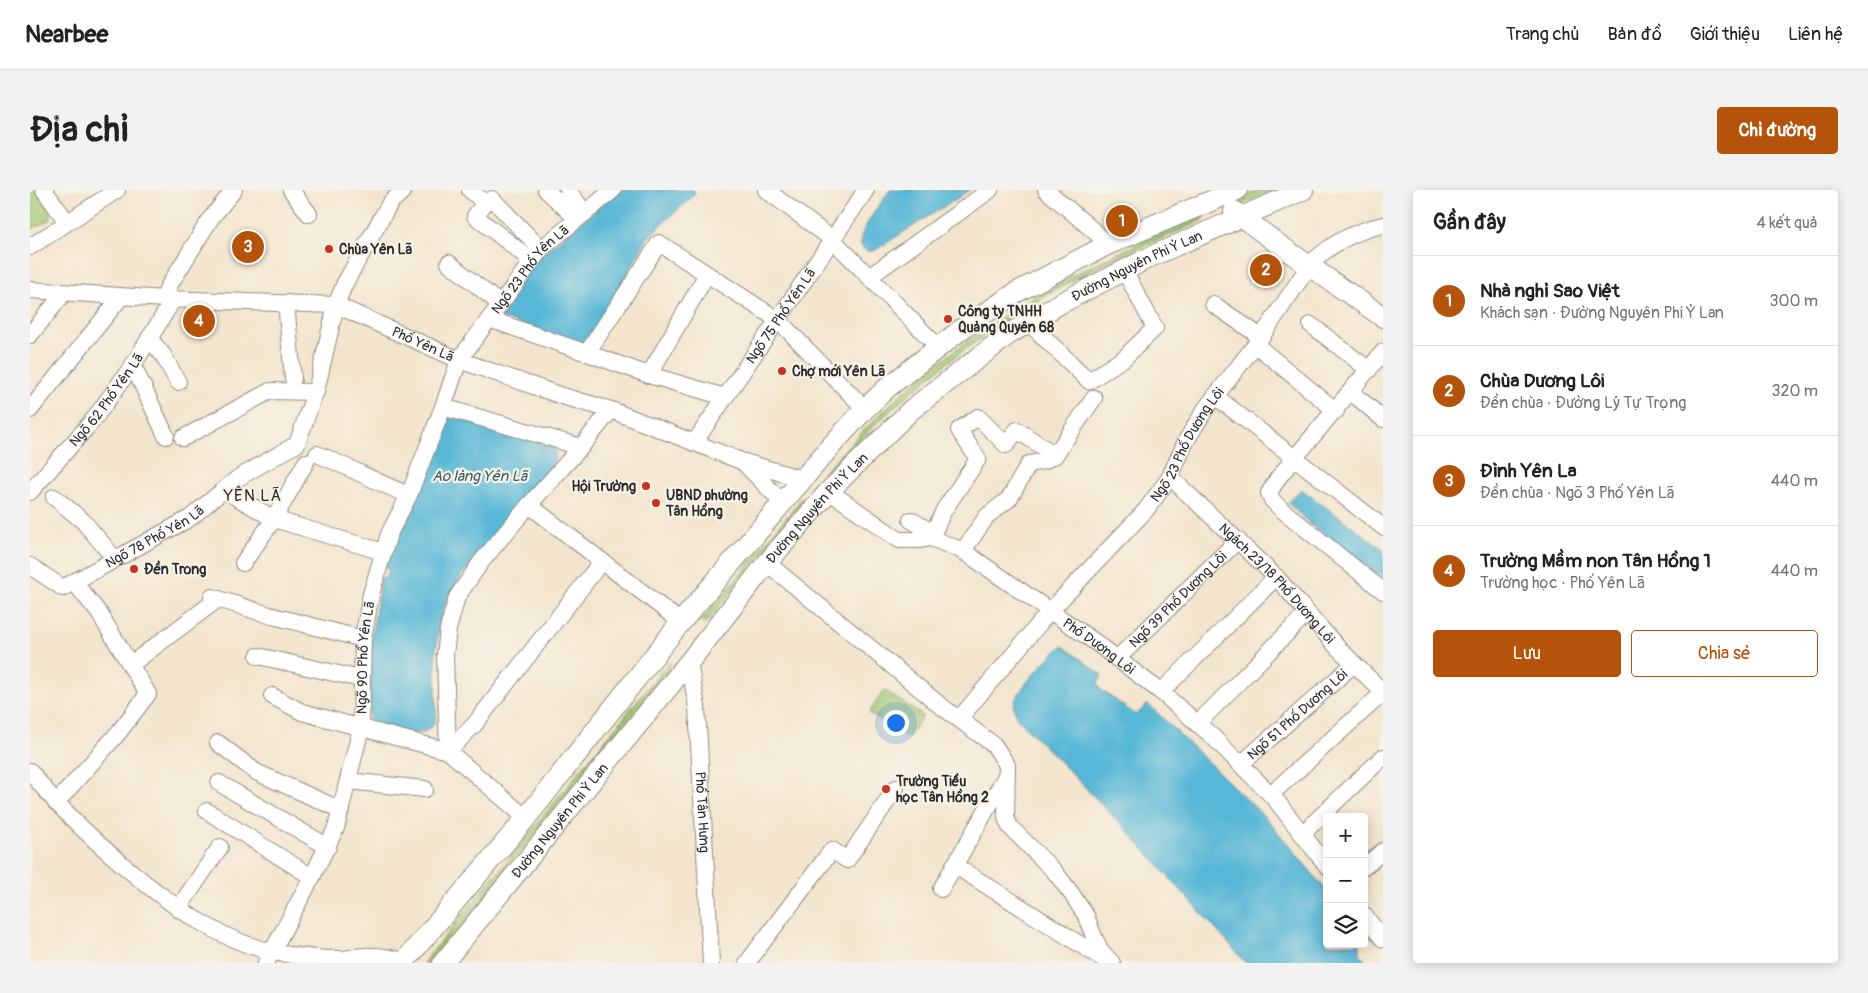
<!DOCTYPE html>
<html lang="vi">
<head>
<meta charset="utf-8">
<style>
  body { margin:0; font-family:Pangolin,sans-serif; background:#f2f2f2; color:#222 }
  .controls { position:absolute; right:15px; bottom:15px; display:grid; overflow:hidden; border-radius:5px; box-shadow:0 2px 12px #0003 }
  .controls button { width:45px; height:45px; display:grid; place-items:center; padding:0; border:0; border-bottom:1px solid #e0e0e0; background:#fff; color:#222; font:25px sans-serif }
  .you { position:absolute; left:865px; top:532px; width:18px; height:18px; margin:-12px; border:4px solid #fff; border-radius:50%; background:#1a73e8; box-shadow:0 0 0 8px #1a73e833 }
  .badge { display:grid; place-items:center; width:32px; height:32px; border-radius:50%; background:#b45309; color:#fff; font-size:16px; font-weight:700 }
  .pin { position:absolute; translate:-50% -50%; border:2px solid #fff; box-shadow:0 1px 5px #0006 }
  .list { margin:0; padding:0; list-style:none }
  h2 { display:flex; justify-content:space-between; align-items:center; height:65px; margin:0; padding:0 20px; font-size:21px }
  h2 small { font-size:16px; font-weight:400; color:#767676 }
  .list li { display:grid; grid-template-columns:32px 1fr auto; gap:15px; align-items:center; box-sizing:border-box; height:90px; padding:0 20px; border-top:1px solid #e0e0e0 }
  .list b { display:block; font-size:19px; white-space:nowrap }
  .list p { margin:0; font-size:16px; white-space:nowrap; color:#767676 }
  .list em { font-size:16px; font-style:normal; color:#767676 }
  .actions { display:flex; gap:10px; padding:15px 20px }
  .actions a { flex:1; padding:11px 0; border:1px solid #b45309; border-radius:5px; text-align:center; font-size:18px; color:#b45309 }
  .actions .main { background:#b45309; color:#fff }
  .icon { flex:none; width:28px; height:28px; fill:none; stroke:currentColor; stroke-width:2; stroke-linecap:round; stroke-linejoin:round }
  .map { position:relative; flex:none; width:1353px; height:773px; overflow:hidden; border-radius:5px }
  header { display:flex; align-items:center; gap:30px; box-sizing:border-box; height:70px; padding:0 25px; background:#fff; border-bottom:1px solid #e0e0e0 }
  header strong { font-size:24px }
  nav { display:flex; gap:28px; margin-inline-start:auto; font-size:18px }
  .intro { display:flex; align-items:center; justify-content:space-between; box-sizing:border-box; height:120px; padding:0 30px }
  h1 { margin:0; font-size:35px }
  .button { padding:12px 22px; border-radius:5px; background:#b45309; color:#fff; font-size:18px; font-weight:700 }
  main { display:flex; gap:30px; padding:0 30px }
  aside { flex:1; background:#fff; border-radius:5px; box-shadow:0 2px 12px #0003 }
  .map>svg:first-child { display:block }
  .green { fill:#a1c56f; stroke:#66784d }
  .water { fill:#58b7d6; stroke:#427180 }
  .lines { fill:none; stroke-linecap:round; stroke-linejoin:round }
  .minor-casing { stroke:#8f887c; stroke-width:18 }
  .major-casing { stroke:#8f887c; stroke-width:22 }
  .minor { stroke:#fff; stroke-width:16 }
  .major { stroke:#fff; stroke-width:20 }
  .poi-dot { fill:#c8321e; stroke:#f7f3e8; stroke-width:2 }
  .labels { text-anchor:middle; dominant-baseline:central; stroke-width:4.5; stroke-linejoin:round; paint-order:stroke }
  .poi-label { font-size:14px; font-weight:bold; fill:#2b2b2b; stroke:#f7f3e8; text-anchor:start }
  .street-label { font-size:14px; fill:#2b2b2b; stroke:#f7f3e8 }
  .water-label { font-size:15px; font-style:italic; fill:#3b5c67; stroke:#f7f3e8 }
  .quarter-label { font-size:16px; letter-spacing:1px; fill:#2b2b2b; stroke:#f7f3e8 }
</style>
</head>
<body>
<header>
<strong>Nearbee</strong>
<nav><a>Trang chủ</a><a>Bản đồ</a><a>Giới thiệu</a><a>Liên hệ</a></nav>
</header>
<div class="intro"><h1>Địa chỉ</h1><a class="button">Chỉ đường</a></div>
<main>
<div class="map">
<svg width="1353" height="773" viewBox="0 0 1353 773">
  <rect width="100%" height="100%" fill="#f7f3e8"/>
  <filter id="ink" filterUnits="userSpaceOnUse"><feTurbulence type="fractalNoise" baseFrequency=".02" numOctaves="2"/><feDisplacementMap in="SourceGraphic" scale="10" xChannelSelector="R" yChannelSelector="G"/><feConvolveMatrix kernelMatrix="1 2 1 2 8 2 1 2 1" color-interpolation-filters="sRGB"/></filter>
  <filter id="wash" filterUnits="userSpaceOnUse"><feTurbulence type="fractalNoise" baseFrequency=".0096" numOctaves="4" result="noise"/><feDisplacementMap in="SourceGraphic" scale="20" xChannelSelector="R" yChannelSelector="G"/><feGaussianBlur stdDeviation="1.12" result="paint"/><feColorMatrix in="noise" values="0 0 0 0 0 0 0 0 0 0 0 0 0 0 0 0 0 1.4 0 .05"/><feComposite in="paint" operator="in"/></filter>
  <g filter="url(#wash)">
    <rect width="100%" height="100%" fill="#f3e5cd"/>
    <!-- green -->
    <path class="green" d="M 0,0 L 7,0 L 19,18 L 21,29 L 0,40 Z
      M 1230,0 L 1245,0 L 1208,16 L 1205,11 Z
      M 1173,25 L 1175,28 L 1174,30 C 1124,52 1073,72 1026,100 C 944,147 859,213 797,286 L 793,288 L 792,284 C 829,245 866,206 908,173 C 968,126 1033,87 1103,56 C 1125,46 1149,32 1173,25 Z
      M 773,307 L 777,308 L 777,311 L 677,432 L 673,433 L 672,430 L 674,428 Z
      M 639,472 L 642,475 L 636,484 L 401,773 L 393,773 Z
      M 854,500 L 893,526 L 878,548 L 839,523 Z"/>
    <!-- water -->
    <path class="water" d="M 590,0 L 664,0 L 664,5 L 618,47 L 557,155 L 471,128 L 501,73 Z
      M 860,0 L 940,0 L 844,61 L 836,61 C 835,59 832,58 831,55 C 826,44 853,10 860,0 Z
      M 425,228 L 524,257 L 526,264 L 523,273 L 432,385 L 416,412 L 409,436 L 406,461 L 406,528 L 403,535 L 395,542 L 383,544 L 342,534 L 339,527 L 341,450 L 351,387 L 356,388 L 359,380 L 355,377 L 392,285 L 398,288 L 402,279 L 398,276 L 416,232 L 418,229 Z
      M 1271,299 L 1353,359 L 1353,388 L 1280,334 L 1258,313 Z
      M 1033,456 L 1072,485 L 1068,493 L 1070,499 L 1106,525 L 1118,514 L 1237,629 L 1297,701 L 1297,754 L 1330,754 L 1330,764 L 1336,773 L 1216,773 L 1096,639 L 987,528 C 986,525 984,520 984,516 C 984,502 1021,464 1033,456 Z"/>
  </g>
  <g filter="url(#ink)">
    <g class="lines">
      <defs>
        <g id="minor">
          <path d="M 14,0 L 37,32"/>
          <path d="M 261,0 L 279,24"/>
          <path d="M 440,0 L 455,13 L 445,26 L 502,71"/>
          <path d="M 516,0 L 547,29"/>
          <path d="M 538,0 L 555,23"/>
          <path d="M 736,0 L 802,49 L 908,157"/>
          <path d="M 1016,0 L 1079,54"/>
          <path d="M 462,9 L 511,59"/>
          <path d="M 0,57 L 87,0"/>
          <path d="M 419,73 L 470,114"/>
          <path d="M 839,87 L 960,0"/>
          <path id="s1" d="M 0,100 L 135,109 L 306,115 L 429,170 L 532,206 L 581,220 L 711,271 L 772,289"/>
          <path d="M 135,109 L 137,99 L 181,28 L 204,0"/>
          <path d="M 256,113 L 263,189"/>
          <path d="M 1183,114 L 1231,147"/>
          <path d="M 459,129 L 557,163 L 629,53 L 748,130 L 835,219"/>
          <path d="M 998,132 L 1059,191 L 1094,168 L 1125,138 L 1094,80"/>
          <path d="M 1281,135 L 1339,180"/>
          <path d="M 0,145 L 34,103"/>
          <path d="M 119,148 L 133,165 L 148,192"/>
          <path d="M 1226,155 L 1306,221"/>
          <path d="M 1353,162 L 1248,288 L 1239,303 L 1242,310 L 1251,319 L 1353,401"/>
          <path d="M 557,163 L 619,185 L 695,207"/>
          <path d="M 103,175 L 136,246"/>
          <path d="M 619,185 L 677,84"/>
          <path d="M 1321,202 L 1353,229"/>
          <path d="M 1185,206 L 1353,337"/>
          <path d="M 413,217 L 551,257"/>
          <path d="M 0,220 L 91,107"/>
          <path d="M 581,220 L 551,257 L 499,315 L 651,432"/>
          <path d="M 153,248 L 240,201 L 286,202"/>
          <path id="s2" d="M 664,253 L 836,0"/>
          <path d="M 287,264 C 319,277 348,293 379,305"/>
          <path d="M 713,272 L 752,312"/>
          <path id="s3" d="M 1140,287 L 1246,387 L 1308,458 L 1353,502"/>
          <path d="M 194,300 L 244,329 L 353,362"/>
          <path id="s4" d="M 799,301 L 869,350 L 890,350 L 901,348 L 933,361 L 1068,454 L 1131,502 L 1182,546 L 1245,609 L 1297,676"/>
          <path id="s5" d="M 0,302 L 64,229 L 103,175 L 143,110"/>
          <path d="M 24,307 L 53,331 L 85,369"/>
          <path d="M 881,330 L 903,343"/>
          <path d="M 901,348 L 914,320 L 948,269 L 929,240 L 948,227 L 976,255 L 987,240 L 1025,265"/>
          <path d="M 933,361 L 957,326 L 979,309 L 999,274 L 1014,271 L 1025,265 L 1064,208"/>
          <path d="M 213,373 L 244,329 L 276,272"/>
          <path d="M 737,373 L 911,516 L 964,555 L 977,575 L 976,628 L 980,637 L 1025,682 L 1041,703 L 1056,726 L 1064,747 L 1071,761 L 1082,773"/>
          <path id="s6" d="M 0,376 L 33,398 L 160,328 L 208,288 L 267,254 L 287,197 L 306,115 L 315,93 L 360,13 L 374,0"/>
          <path d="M 182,407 L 239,425 L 333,449"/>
          <path d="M 228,466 L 331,489"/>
          <path id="s7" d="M 1087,469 L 1208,350"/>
          <path id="s8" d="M 659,472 L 667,517 L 681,773"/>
          <path d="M 100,475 L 188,409"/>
          <path d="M 1131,502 L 1246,387"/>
          <path d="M 242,506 L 272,522 L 418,561 L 496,628"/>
          <path id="s9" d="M 929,529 L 1020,421 L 1116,320 L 1140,287 L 1156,251 L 1176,218 L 1230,149 L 1279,76 C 1298,55 1325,41 1353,35"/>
          <path d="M 1167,534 L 1277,423"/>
          <path d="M 188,553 L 226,582 L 311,620"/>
          <path d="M 418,561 L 415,465 L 418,439 L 427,407 L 451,372 L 499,315"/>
          <path d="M 418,561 L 444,535 L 572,371"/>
          <path id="s10" d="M 1211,574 L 1324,474"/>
          <path d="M 0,581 C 28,618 63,650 99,680 C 141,715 188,750 243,762 C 264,766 289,769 311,769 C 318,769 326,766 333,766 C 347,765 361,767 374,772"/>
          <path d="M 318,591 L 395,599"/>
          <path d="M 189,593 L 298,657"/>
          <path d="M 1241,604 L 1353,503"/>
          <path d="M 26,613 L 89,542 L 118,504 L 69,423 L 44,392"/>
          <path d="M 177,621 L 282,687"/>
          <path d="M 1272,644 L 1353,567"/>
          <path d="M 924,675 L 1075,770"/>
          <path d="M 1334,677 L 1353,661"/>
          <path d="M 911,699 L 977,584"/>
          <path d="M 148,719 L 190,657"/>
          <path d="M 1334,725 L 1353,749"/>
          <path id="s11" d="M 236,773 L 282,687 L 306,638 L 331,538 L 333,449 L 341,404 L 359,344 L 379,305 L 413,217 L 429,170 L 511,59 L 583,0"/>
          <path d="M 717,773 L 802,660 L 817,670 L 866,598"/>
        </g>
        <g id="major">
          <path d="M 1204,21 L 1252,57 L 1353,127"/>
          <path d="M 373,773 L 496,628 L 651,432 L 800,257 L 835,219 L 857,198 L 933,138 L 987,102 L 1079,54 L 1207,0"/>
          <path id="s12" d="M 413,773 L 659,472 L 737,373 L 799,301 L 881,220 L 979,144 L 1031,113 L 1122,66 L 1273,0"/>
        </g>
      </defs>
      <!-- minor casing -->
      <use href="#minor" class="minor-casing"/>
      <!-- major casing -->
      <use href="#major" class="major-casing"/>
      <!-- minor -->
      <use href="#minor" class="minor"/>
      <!-- major -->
      <use href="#major" class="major"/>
    </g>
  </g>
  <!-- markers -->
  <g class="poi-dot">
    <circle cx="299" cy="59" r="5"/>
    <circle cx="918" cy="129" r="5"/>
    <circle cx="752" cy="181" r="5"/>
    <circle cx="616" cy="296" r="5"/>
    <circle cx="626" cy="313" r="5"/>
    <circle cx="104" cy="379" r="5"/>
    <circle cx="856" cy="599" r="5"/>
  </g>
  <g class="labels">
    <!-- poi labels -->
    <g class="poi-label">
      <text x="309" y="59">Chùa Yên Lã</text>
      <text x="928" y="121">Công ty TNHH<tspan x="928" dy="16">Quảng Quyên 68</tspan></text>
      <text x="762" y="181">Chợ mới Yên Lã</text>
      <text x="606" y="296" text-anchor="end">Hội Trường</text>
      <text x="636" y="305">UBND phường<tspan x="636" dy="16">Tân Hồng</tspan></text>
      <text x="114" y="379">Đền Trong</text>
      <text x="866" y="591">Trường Tiểu<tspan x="866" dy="16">học Tân Hồng 2</tspan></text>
    </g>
    <!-- street labels -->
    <g class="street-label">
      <text stroke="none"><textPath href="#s12" startOffset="994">Đường Nguyên Phi Ỷ Lan</textPath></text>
      <text stroke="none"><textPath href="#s11" startOffset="756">Ngõ 23 Phố Yên Lã</textPath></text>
      <text stroke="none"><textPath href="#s2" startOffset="154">Ngõ 75 Phố Yên Lã</textPath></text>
      <text stroke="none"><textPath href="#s1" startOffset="402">Phố Yên Lã</textPath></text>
      <text stroke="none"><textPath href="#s5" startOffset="120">Ngõ 62 Phố Yên Lã</textPath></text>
      <text stroke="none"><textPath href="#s9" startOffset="358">Ngõ 23 Phố Dương Lôi</textPath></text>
      <text stroke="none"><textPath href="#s12" startOffset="589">Đường Nguyên Phi Ỷ Lan</textPath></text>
      <text stroke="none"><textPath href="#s6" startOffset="145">Ngõ 78 Phố Yên Lã</textPath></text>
      <text stroke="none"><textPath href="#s3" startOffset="151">Ngách 23/18 Phố Dương Lôi</textPath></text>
      <text stroke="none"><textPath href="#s7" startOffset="85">Ngõ 39 Phố Dương Lôi</textPath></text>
      <text stroke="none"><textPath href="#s4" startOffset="318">Phố Dương Lôi</textPath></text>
      <text stroke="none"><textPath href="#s11" startOffset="326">Ngõ 90 Phố Yên Lã</textPath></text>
      <text stroke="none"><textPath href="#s10" startOffset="75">Ngõ 51 Phố Dương Lôi</textPath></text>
      <text stroke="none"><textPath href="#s8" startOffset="151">Phố Tân Hưng</textPath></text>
      <text stroke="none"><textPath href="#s12" startOffset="184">Đường Nguyên Phi Ỷ Lan</textPath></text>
    </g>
    <!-- water labels -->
    <g class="water-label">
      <text x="450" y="286">Ao làng Yên Lã</text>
    </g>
    <!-- quarter labels -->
    <g class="quarter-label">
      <text x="223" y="306">YÊN LÃ</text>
    </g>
  </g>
</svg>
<div class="controls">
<button>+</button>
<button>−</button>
<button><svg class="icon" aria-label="layers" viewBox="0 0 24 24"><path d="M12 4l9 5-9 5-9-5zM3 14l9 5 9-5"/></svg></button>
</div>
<div class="you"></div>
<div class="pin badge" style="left:1092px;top:31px">1</div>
<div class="pin badge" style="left:1236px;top:80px">2</div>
<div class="pin badge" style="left:218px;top:57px">3</div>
<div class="pin badge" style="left:169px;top:131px">4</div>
</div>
<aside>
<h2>Gần đây<small>4 kết quả</small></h2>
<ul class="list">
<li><span class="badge">1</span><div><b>Nhà nghỉ Sao Việt</b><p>Khách sạn · Đường Nguyên Phi Ỷ Lan</p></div><em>300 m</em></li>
<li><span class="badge">2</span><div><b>Chùa Dương Lôi</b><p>Đền chùa · Đường Lý Tự Trọng</p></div><em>320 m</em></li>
<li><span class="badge">3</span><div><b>Đình Yên La</b><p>Đền chùa · Ngõ 3 Phố Yên Lã</p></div><em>440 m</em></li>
<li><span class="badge">4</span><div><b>Trường Mầm non Tân Hồng 1</b><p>Trường học · Phố Yên Lã</p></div><em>440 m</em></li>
</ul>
<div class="actions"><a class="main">Lưu</a><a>Chia sẻ</a></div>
</aside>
</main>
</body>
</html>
